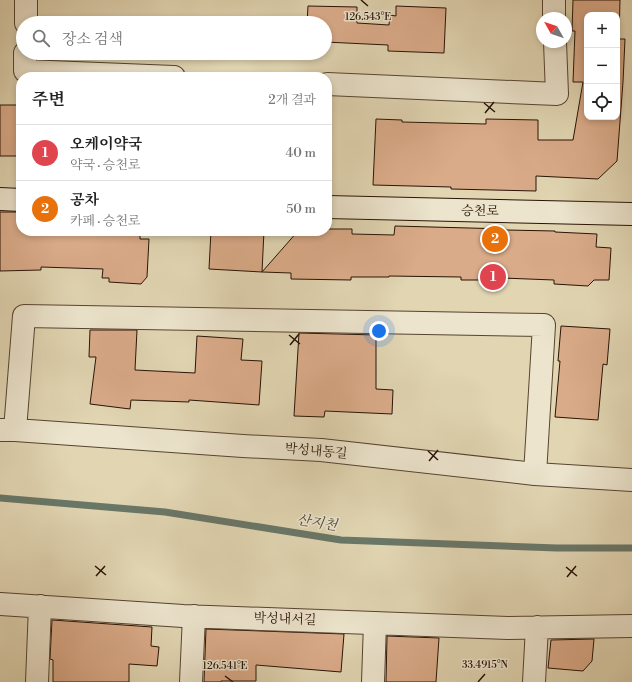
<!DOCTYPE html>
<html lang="ko">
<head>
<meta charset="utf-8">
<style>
  body { margin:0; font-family:"Libre Bodoni","Noto Serif KR",serif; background:#f6f6f6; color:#222 }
  .controls { position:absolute; right:12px; top:12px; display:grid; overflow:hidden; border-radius:8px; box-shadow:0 2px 6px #0003 }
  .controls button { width:36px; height:36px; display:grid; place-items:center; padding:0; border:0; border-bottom:1px solid #e0e0e0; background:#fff; color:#222; font:20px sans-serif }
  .compass { position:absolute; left:536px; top:12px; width:36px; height:36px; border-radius:50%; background:#fff; box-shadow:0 2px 6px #0003; rotate:310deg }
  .you { position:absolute; left:379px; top:331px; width:14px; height:14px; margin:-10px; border:3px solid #fff; border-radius:50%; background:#1a73e8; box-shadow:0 0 0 6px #1a73e833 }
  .badge { display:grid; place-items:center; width:26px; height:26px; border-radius:50%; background:#d93025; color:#fff; font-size:13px; font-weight:700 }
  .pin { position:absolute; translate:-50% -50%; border:2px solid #fff; box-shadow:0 1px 4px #0006 }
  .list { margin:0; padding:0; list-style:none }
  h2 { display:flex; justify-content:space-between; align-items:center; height:52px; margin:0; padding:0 16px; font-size:17px }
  h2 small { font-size:13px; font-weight:400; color:#767676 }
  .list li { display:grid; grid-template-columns:26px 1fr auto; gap:12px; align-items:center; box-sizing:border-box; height:56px; padding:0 16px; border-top:1px solid #e0e0e0 }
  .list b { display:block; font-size:15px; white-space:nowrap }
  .list p { margin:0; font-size:13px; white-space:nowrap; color:#767676 }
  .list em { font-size:13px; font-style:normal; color:#767676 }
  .icon { flex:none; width:22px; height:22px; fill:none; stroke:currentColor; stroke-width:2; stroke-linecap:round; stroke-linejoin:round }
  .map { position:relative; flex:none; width:632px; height:682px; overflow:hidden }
  .search { position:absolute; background:#fff; box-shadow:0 2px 6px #0003; left:16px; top:16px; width:316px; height:44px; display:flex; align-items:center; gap:10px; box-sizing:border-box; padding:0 14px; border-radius:22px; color:#767676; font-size:15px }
  .panel { position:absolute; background:#fff; box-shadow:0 2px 6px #0003; left:16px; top:72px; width:316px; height:164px; border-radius:16px }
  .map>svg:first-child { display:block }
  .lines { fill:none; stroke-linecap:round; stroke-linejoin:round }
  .stream { stroke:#697768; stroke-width:7 }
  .building { fill:#daab89; stroke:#281306; fill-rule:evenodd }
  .street-casing { stroke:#564431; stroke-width:24 }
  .secondary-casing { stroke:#281306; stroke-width:24 }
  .street { stroke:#ece4cd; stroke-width:22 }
  .secondary { stroke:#ece4cd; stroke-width:22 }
  .ticks { fill:none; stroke:#281306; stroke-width:1.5 }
  .labels { text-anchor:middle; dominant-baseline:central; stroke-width:3; stroke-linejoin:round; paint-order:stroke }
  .street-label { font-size:13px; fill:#281306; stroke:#ece4cd }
  .water-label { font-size:14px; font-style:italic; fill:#4e4d3f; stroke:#ece4cd }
  .ticks-label { font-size:10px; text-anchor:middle; fill:#281306; stroke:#ece4cd; stroke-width:3; stroke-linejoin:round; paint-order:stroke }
</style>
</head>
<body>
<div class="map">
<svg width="632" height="682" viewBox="0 0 632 682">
  <rect width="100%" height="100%" fill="#e1d5b2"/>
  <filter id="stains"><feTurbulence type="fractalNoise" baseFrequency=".005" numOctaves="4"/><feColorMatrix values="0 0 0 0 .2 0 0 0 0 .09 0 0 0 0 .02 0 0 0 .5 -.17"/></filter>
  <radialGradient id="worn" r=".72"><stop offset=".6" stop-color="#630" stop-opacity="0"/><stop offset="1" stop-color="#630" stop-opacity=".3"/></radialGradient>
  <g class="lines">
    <!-- stream -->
    <path class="stream" d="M 0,498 L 165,512 L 341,540 L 557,548 L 632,548"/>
  </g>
  <!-- building -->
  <path class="building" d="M 573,0 L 620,0 L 619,39 L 625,39 L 623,82 L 617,161 L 598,179 L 536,176 L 536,191 L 451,189 L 451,187 L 373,185 L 376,119 L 402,120 L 402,122 L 486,124 L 486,119 L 538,120 L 538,140 L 573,140 L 583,82 L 573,82 L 575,31 L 572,31 ZM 587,15 L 617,15 L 617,117 L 587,117 Z
    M 308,6 L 357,7 L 357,23 L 389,25 L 390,15 L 396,16 L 396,6 L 446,8 L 444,53 L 388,51 L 388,45 L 325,42 L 325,23 L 307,23 Z
    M 0,105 L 21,105 L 21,156 L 0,156 Z
    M 0,212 L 21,212 L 21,231 L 140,231 L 140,239 L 149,239 L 147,277 L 141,284 L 109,282 L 109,278 L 102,278 L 103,269 L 41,267 L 41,270 L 0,271 Z
    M 395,226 L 506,229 L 506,230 L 555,231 L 555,232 L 597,234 L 596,247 L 611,248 L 609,280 L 594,280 L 588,286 L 554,284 L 554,280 L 502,278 L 500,280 L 461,280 L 461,277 L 389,276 L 389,277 L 351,277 L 351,280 L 291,279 L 291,273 L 262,272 L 298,231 L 327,231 L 327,229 L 352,229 L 352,234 L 394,235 Z
    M 211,231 L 264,231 L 262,272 L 209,269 Z
    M 561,326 L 610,329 L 607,365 L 603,364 L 598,420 L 555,417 L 560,361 L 558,361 Z
    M 90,330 L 137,330 L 135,370 L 195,373 L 197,336 L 243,339 L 241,360 L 262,361 L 259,405 L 189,400 L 189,402 L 131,400 L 130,409 L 90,404 L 96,357 L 89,357 Z
    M 299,333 L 376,335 L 376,389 L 393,390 L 392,414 L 325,411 L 324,417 L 294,416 Z
    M 52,620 L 152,627 L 151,646 L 159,647 L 157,666 L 129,664 L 129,682 L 53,682 L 53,660 L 50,659 Z
    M 206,629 L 344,634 L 341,672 L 256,665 L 256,681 L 221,681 L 221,682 L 204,682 Z
    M 387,636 L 439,638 L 436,682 L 386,682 Z
    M 594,639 L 592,661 L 583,671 L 548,668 L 551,640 Z"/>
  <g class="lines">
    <defs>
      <path id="street" d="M 554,0 L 554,18
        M 26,23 L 26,0
        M 25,53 L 25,71 L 174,77
        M 327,84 L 557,94 L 555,42
        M 0,430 L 15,430 L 243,446 L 321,450 L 535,474 L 632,480
        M 15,430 L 24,316 L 544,325 L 535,474
        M 0,604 L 183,616 L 508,628 L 632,626
        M 37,682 L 40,606
        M 191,682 L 194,616
        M 373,682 L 375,623
        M 534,682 L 537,627"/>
      <path id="secondary" d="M 0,199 L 21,200
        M 327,207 L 632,214"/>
    </defs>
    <!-- street casing -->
    <use href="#street" class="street-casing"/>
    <!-- secondary casing -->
    <use href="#secondary" class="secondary-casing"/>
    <!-- street -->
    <use href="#street" class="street"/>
    <!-- secondary -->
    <use href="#secondary" class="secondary"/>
  </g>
  <!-- ticks -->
  <path class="ticks" d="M 361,0 L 368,6M 484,103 L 495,112M 485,113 L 494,102M 289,335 L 300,344M 290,345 L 299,334M 428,451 L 438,460M 429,461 L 438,450M 95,566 L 106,575M 566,567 L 577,576M 96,576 L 105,566M 567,577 L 576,566M 225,676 L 233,682M 478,682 L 485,674"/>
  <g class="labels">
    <!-- street labels -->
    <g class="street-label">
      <text transform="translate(480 211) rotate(1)">승천로</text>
      <text transform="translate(316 451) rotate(5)">박성내동길</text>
      <text transform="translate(285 619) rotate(2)">박성내서길</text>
    </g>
    <!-- water labels -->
    <g class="water-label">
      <text transform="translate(317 523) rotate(9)">산지천</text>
    </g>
  </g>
  <g class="ticks-label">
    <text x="368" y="20">126.543°E</text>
    <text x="485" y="668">33.4915°N</text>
    <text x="225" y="669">126.541°E</text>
  </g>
  <rect width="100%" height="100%" filter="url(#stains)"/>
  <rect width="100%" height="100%" fill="url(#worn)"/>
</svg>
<div class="controls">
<button>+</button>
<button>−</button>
<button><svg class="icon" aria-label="locate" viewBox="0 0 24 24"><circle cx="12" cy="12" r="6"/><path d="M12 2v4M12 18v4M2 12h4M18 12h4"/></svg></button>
</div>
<svg class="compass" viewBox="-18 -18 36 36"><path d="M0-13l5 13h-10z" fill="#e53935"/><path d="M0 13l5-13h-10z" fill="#767676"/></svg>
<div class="you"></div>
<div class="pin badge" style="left:493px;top:277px;background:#e0444e">1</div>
<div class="pin badge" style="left:495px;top:239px;background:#e8710a">2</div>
<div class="search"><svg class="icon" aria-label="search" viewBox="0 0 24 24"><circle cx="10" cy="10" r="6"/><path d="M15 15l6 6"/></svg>장소 검색</div>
<section class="panel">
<h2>주변<small>2개 결과</small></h2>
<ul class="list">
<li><span class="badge" style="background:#e0444e">1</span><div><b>오케이약국</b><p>약국 · 승천로</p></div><em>40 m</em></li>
<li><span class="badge" style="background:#e8710a">2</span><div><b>공차</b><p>카페 · 승천로</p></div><em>50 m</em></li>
</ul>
</section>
</div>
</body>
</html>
